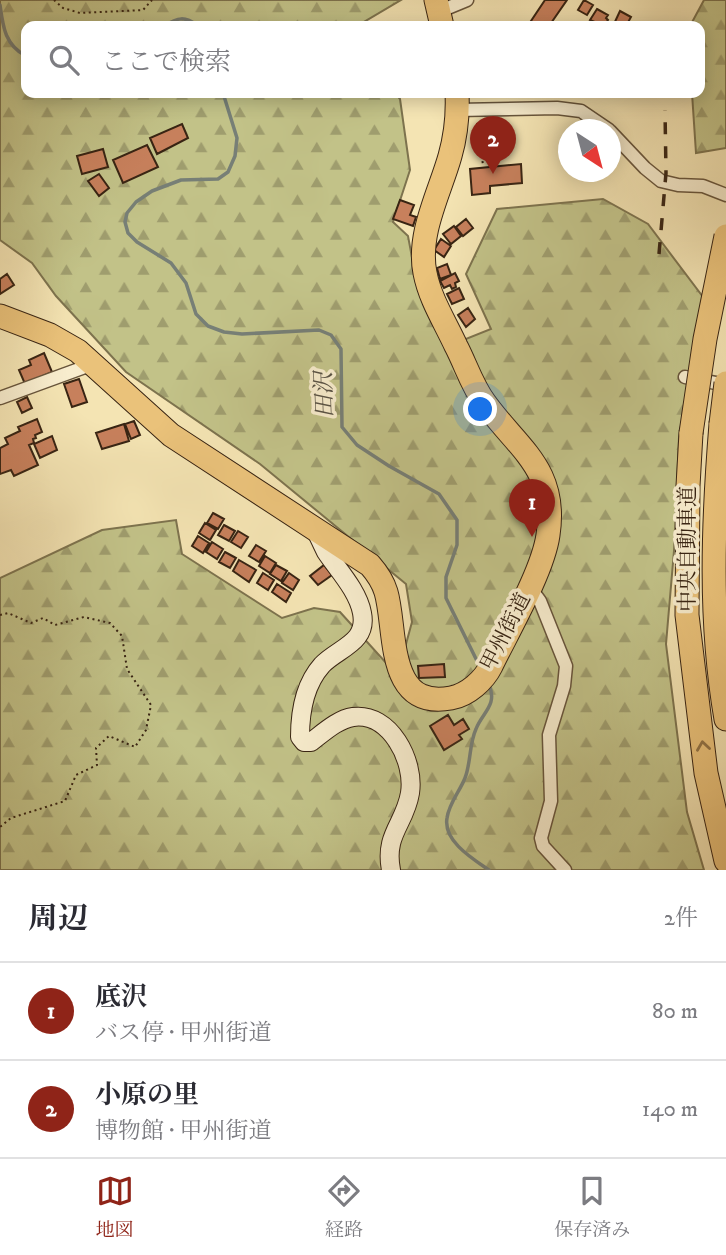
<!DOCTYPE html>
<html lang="ja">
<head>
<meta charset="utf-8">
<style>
  body { margin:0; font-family:"IM FELL DW Pica","Noto Serif JP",serif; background:#f7f7f7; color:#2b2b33 }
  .compass { position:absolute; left:558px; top:119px; width:63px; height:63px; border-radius:50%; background:#fff; box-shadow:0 4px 18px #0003; rotate:144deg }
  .you { position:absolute; left:481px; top:410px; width:24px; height:24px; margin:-18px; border:5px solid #fff; border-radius:50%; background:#1a73e8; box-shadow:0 0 0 10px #1a73e833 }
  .badge { display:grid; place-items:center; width:46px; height:46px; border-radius:50%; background:#8f2418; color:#fff; font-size:23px; font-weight:700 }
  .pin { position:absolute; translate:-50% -58px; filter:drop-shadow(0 2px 4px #0008) }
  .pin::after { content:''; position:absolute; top:37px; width:24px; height:21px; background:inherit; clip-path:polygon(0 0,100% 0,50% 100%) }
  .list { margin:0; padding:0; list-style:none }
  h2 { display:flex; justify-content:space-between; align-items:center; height:91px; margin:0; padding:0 28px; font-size:30px }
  h2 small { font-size:23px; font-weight:400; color:#7c7c81 }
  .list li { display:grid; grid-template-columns:46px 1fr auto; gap:21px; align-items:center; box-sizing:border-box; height:98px; padding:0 28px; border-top:2px solid #e1e1e2 }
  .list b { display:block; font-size:26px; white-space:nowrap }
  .list p { margin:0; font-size:23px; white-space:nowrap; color:#7c7c81 }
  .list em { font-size:23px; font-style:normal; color:#7c7c81 }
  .icon { flex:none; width:38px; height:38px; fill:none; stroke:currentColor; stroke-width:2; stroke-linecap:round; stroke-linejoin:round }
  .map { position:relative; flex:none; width:726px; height:870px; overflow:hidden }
  .search { position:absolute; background:#fff; box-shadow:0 4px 18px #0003; left:21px; right:21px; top:21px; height:77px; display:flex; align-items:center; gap:18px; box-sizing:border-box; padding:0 24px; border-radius:14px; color:#7c7c81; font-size:26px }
  .sheet { height:287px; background:#fff }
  nav { display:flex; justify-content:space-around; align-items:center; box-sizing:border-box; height:98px; border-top:2px solid #e1e1e2; background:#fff; font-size:19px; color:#7c7c81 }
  nav a { display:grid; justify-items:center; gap:4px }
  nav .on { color:#8f2418 }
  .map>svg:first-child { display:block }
  .forest { fill:url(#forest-firs); stroke:#7d734e; stroke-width:2 }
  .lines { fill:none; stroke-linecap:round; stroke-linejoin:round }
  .stream { stroke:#777f76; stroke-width:3.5 }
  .building { fill:#c7805c; stroke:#382413; stroke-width:2 }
  .street-casing { stroke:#67543b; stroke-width:15 }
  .secondary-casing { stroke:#382413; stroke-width:20 }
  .highway-casing { stroke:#382413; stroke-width:25 }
  .path { stroke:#382413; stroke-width:2; stroke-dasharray:2 3.5; stroke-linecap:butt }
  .street { stroke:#f8edce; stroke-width:12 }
  .secondary { stroke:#f8edce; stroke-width:18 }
  .highway { stroke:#eac27a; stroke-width:23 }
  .rail { stroke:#382413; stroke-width:3.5; stroke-dasharray:12 12; stroke-linecap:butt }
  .highway-bridge-casing { stroke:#382413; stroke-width:25; stroke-linecap:butt }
  .highway-bridge { stroke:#eac27a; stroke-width:23 }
  .oneway { stroke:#917346 }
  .labels { text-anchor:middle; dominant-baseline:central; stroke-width:7; stroke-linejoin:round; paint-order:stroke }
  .street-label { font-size:21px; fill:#382413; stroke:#f8edce }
  .water-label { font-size:23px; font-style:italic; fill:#585245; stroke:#f8edce }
</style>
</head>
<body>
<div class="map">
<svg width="726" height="870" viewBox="0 0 726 870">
  <defs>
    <pattern id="forest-firs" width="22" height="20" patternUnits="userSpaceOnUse" patternTransform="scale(1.75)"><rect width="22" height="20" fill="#c2c288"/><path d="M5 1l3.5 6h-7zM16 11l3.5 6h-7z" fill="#9f9d6e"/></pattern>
  </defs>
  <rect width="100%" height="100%" fill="#f4e4b3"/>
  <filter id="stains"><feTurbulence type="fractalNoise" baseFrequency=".00286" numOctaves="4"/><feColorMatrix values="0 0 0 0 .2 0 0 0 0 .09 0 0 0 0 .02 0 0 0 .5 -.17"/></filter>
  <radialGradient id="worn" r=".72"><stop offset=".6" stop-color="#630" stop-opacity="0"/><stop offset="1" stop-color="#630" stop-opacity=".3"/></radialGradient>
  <!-- forest -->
  <path class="forest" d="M 0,0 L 401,0 L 364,22 L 363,26 L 26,26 L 26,93 L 395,93 L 400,99 L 410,170 L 393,222 L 408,236 L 416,279 L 446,347 L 491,329 L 466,274 L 497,209 L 603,199 L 648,224 L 703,297 L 679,437 L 674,551 L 666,644 L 687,812 L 704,870 L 0,870 L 0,578 L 102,530 L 176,520 L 182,554 L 282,618 L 314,608 L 340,612 L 387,664 L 403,655 L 412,622 L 406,584 L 260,464 L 126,372 L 56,296 L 32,263 L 0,240 Z
    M 704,0 L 726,0 L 726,148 L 696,153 L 692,93 L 700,93 L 700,26 L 690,26 Z"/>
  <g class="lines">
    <!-- stream -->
    <path class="stream" d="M 0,5 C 3,27 5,45 26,56
      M 164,26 C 178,17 185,16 198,26
      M 223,93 L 237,138 L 235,156 L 228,172 L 218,179 L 181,180 L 152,191 L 136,202 L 127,213 L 125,222 L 128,233 L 137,242 L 171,263 L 186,283 L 196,314 L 208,326 L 224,332 L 242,334 L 319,330 L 331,335 L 341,349 L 342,427 L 357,445 L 389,466 L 439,494 L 457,520 L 457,545 L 446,577 L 446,598 L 481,669
      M 489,685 C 498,705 482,713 476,729 C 469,744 471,763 465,778 C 460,791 449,803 447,818 C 443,841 473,859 489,870"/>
  </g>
  <!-- building -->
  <path class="building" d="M 545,0 L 567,0 L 549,26 L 539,26 L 531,21 Z
    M 584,0 L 593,5 L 587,15 L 578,10 Z
    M 597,9 L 608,15 L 606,18 L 608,20 L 604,26 L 590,20 Z
    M 620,11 L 631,17 L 626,26 L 613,26 Z
    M 182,124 L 188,138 L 157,154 L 150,138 Z
    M 147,145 L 158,167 L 123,183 L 113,160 Z
    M 103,149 L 108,167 L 82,174 L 77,156 Z
    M 521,164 L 522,183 L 490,186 L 490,193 L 472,195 L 470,169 Z
    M 99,174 L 109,188 L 99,196 L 88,181 Z
    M 400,200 L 414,205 L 410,215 L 416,217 L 413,226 L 393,219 Z
    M 466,219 L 473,228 L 463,236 L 456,227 Z
    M 454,226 L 461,236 L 451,244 L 443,234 Z
    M 441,239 L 451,246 L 444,257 L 434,250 Z
    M 447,264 L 451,275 L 440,279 L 437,268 Z
    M 455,273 L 459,281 L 455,283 L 456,287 L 452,289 L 450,285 L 444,288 L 440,281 Z
    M 7,274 L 14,285 L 0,294 L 0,279 Z
    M 459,288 L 464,299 L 452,304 L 447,294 Z
    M 468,308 L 475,319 L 466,327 L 458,315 Z
    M 44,353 L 52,372 L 25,384 L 19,370 L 31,365 L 29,360 Z
    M 79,379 L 87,402 L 72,407 L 64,384 Z
    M 27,397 L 32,408 L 22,413 L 17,402 Z
    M 37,419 L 42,432 L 35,435 L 36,438 L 33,439 L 34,443 L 29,445 L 38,465 L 14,476 L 11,470 L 0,474 L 0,448 L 8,444 L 5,438 L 20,431 L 18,427 Z
    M 134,421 L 140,435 L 131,439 L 125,424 Z
    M 124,424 L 129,441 L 102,449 L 96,433 Z
    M 52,436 L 57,450 L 40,458 L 34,444 Z
    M 213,513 L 224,519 L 218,529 L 207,523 Z
    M 205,523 L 216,530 L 210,540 L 199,533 Z
    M 224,525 L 235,531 L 229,541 L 218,535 Z
    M 238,531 L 248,537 L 241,548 L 231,542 Z
    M 198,536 L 209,543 L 203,553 L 192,546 Z
    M 212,542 L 223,549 L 217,559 L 206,552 Z
    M 256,545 L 266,551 L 259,562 L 249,556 Z
    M 225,552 L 236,558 L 230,568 L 219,562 Z
    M 265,556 L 276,563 L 270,573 L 259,566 Z
    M 239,560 L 256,570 L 249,582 L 233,571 Z
    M 276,565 L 287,571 L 281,581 L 270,574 Z
    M 324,565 L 332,575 L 318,585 L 310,576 Z
    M 263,573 L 274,580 L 268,590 L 257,583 Z
    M 289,573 L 299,580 L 293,590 L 282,583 Z
    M 277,584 L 291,593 L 286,602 L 272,592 Z
    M 444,664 L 445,677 L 419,678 L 418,666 Z
    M 448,715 L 454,725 L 463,719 L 469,729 L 459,735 L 462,739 L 444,750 L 430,726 Z"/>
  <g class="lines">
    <defs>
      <path id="street" d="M 438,12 L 467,0
        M 458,110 L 557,108 L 581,111 L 609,130
        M 610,131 L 645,168 L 661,181 L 678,185 L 703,186 L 726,195
        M 685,377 L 726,385
        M 0,398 L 93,364
        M 529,586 L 540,601 L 566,666 L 564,686 L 549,735 L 551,801 L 541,838 L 543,846 L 565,870"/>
      <path id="secondary" d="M 314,527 C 318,535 322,544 326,552 C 338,570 358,591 362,613 C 368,643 338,648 322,665 C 305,684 300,713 300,737 L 304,742 L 311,742 C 323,733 338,719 353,717 C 390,712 415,761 410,793 C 405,824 384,834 391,870"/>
      <path id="highway" d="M 436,0 L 442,26
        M 0,316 L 50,335 L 78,351 L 171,435 L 370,565 C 377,573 383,582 386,592 C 397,629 385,710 451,698 C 468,695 484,680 491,666 C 508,631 543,571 548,535 C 558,469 518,449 485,403 C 472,386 466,365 456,346 C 445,322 430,299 425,273 C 417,234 440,192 450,156 C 456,135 458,114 457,93
        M 721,424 C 713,522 709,621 726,719
        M 691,433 L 688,486 L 687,615 L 706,773 L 726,861"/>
    </defs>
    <!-- street casing -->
    <use href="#street" class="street-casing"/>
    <!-- secondary casing -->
    <use href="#secondary" class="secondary-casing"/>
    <!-- highway casing -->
    <use href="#highway" class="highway-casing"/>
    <!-- path -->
    <path class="path" d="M 54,0 L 63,8 L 80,13 L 143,10 L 152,0
      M 477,123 L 483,165
      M 0,615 L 8,613 L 31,623 L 43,618 L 55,625 L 84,617 L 110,623 L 122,636 L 127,669 L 151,705 L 146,730 L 135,747 L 109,736 L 96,748 L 97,765 L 76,775 L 65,801 L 11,818 L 0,827"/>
    <!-- street -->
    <use href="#street" class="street"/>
    <!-- secondary -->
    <use href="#secondary" class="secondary"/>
    <!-- highway -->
    <use href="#highway" class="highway"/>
    <!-- rail -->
    <path class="rail" d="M 659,254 L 666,173 L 665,110"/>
    <defs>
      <path id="highway-bridge" d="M 721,424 L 726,383
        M 691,433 L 705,339 L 726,236"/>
    </defs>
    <!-- highway-bridge casing -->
    <use href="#highway-bridge" class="highway-bridge-casing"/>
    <!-- highway-bridge -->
    <use href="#highway-bridge" class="highway-bridge"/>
  </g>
  <!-- one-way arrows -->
  <defs><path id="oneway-chevron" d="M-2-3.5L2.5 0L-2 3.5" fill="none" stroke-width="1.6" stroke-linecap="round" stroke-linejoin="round" transform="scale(1.75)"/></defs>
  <use class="oneway" href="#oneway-chevron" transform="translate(703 746) rotate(-98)"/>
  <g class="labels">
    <!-- street labels -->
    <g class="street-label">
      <text transform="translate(688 549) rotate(-90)">中央自動車道</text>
      <text transform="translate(506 632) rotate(-63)">甲州街道</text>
    </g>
    <!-- water labels -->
    <g class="water-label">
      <text transform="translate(325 395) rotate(-92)">田沢</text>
    </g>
  </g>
  <rect width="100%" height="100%" filter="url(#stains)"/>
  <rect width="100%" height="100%" fill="url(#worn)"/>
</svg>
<svg class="compass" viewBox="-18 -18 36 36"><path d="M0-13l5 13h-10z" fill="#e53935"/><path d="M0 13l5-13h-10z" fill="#7c7c81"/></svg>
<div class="you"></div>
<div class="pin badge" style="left:532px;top:537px">1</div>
<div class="pin badge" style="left:493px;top:174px">2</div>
<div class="search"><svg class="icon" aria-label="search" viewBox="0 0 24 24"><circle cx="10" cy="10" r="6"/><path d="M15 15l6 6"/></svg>ここで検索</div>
</div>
<section class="sheet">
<h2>周辺<small>2件</small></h2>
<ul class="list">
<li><span class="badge">1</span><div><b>底沢</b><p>バス停 · 甲州街道</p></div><em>80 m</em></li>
<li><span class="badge">2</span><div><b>小原の里</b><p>博物館 · 甲州街道</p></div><em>140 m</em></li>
</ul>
</section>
<nav>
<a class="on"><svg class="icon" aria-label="map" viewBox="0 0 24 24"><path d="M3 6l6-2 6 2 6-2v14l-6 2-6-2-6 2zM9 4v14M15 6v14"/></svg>地図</a>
<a><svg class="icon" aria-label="directions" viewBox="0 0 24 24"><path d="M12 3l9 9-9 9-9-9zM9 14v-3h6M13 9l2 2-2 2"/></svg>経路</a>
<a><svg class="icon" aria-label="saved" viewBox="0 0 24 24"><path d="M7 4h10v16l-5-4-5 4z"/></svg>保存済み</a>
</nav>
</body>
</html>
